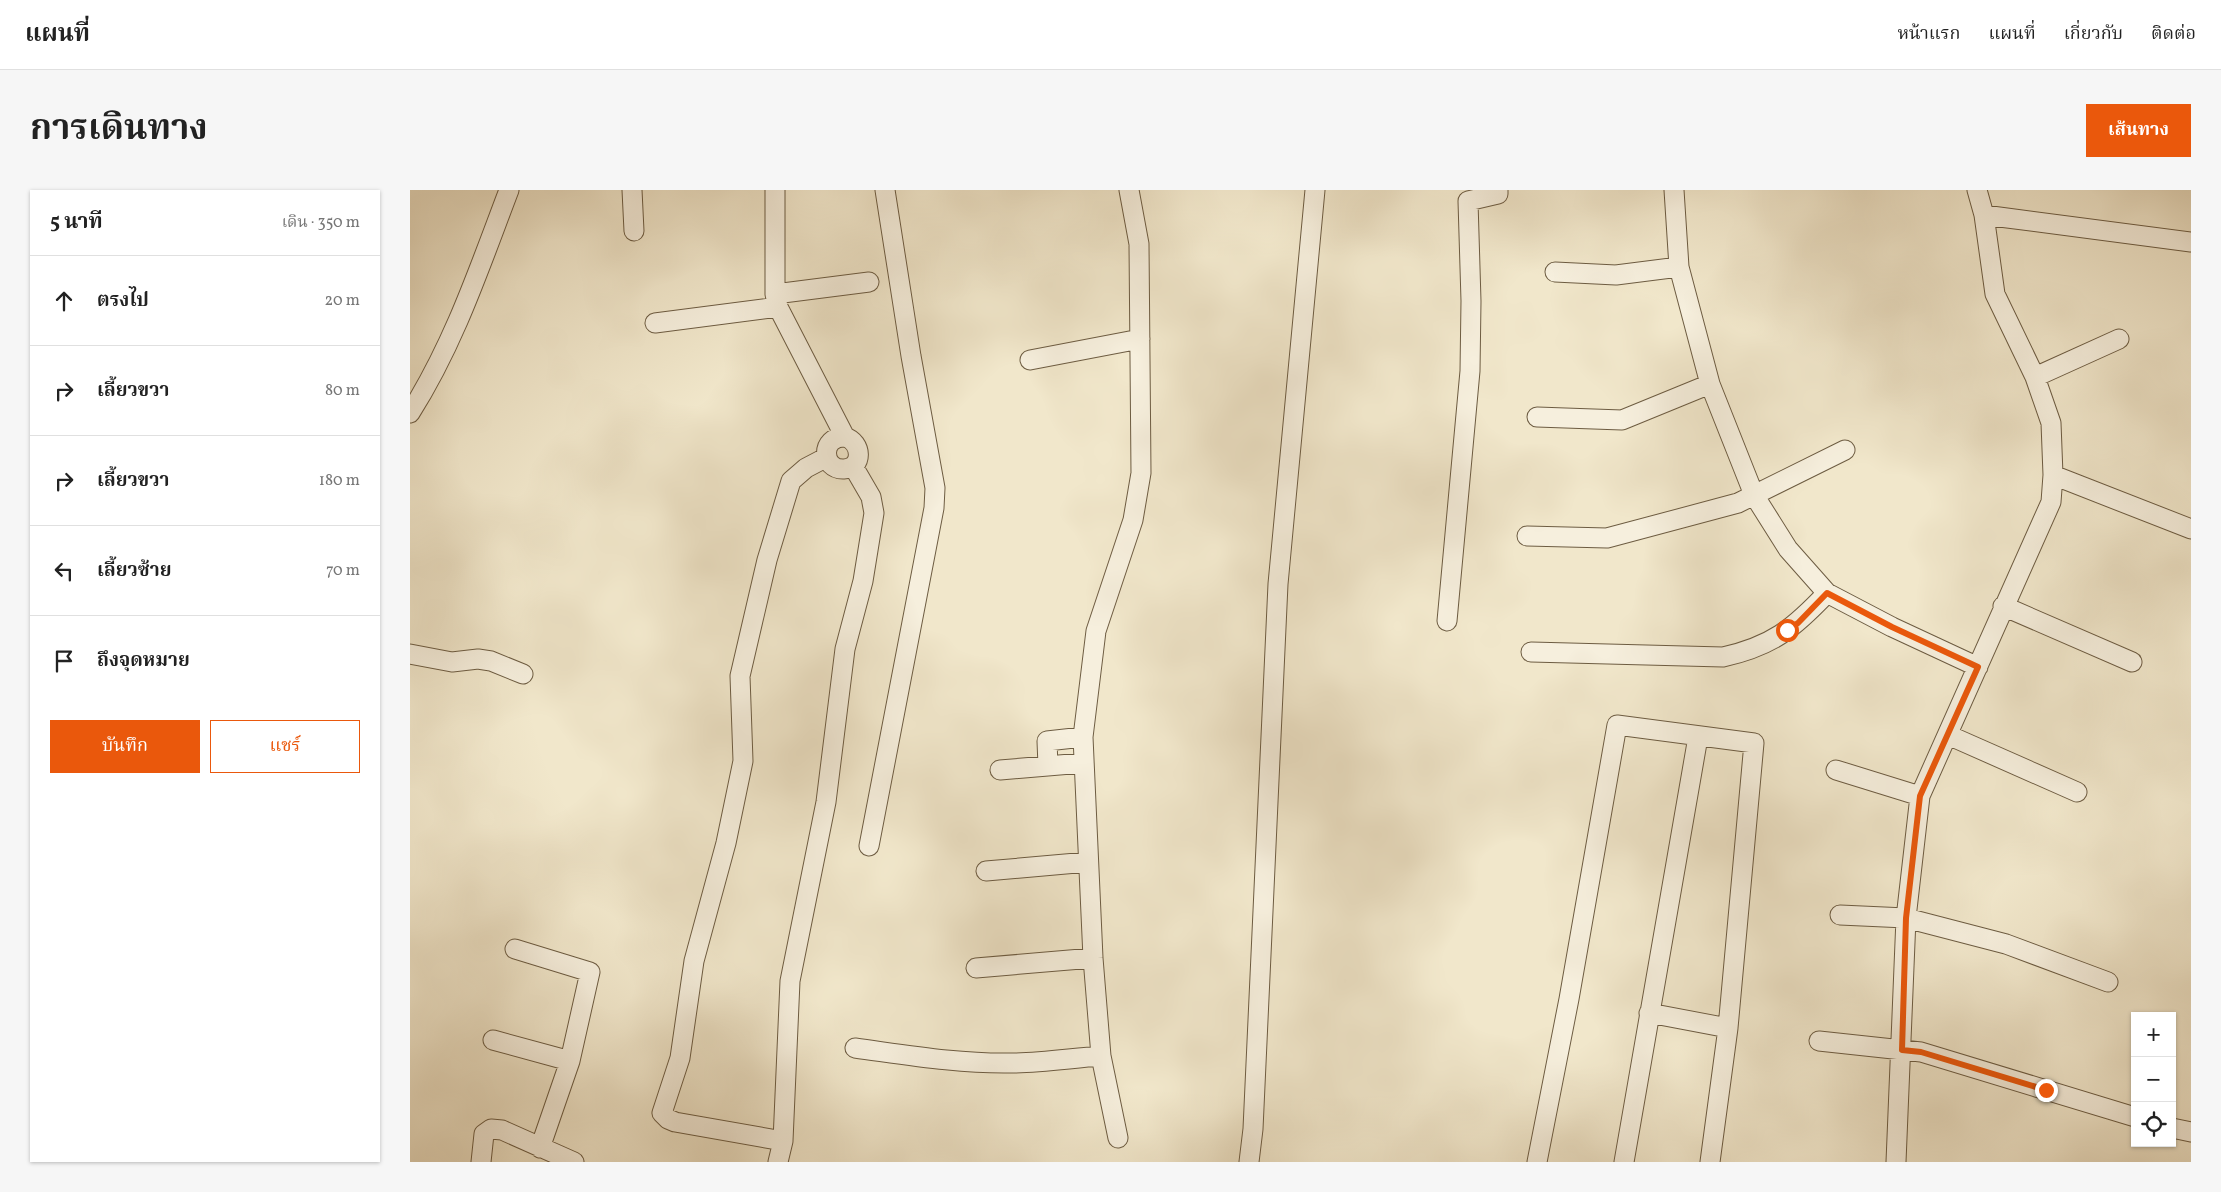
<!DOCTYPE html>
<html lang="th">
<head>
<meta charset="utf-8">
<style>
  body { margin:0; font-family:Vollkorn,"Noto Serif Thai",serif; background:#f6f6f6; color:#222 }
  .controls { position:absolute; right:15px; bottom:15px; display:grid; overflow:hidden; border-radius:0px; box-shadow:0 1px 4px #0004 }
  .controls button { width:45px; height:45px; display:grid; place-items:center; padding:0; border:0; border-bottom:1px solid #e0e0e0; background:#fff; color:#222; font:25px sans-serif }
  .stop { position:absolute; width:15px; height:15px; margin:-11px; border:4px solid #ea580c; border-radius:50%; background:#fff }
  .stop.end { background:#ea580c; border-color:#fff; box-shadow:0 1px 5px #0008 }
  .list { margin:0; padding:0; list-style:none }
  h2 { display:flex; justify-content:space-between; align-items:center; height:65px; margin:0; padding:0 20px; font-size:21px }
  h2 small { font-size:16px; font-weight:400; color:#767676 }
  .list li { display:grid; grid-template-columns:32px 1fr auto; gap:15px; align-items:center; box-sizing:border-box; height:90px; padding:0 20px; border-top:1px solid #e0e0e0 }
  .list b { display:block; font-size:19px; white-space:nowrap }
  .list em { font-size:16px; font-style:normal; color:#767676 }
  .actions { display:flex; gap:10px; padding:15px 20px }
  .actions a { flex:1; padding:11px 0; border:1px solid #ea580c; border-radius:0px; text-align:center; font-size:18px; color:#ea580c }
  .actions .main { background:#ea580c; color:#fff }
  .icon { flex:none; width:28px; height:28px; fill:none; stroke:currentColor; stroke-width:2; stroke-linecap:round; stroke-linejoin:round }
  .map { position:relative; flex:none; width:1781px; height:972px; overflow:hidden; border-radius:0px }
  header { display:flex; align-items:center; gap:30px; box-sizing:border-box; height:70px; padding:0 25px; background:#fff; border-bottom:1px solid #e0e0e0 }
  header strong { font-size:24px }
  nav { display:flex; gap:28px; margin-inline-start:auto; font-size:18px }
  .intro { display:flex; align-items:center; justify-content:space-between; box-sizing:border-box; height:120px; padding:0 30px }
  h1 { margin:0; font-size:35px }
  .button { padding:12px 22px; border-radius:0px; background:#ea580c; color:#fff; font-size:18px; font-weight:700 }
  main { display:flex; gap:30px; padding:0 30px }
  aside { flex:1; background:#fff; border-radius:0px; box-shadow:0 1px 4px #0004 }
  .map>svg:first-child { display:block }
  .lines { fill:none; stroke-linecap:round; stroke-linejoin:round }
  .minor-casing { stroke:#6d5c42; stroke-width:21 }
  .minor { stroke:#f6efdd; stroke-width:19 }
  .route { stroke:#ea580c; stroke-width:6 }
</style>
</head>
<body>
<header>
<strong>แผนที่</strong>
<nav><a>หน้าแรก</a><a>แผนที่</a><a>เกี่ยวกับ</a><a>ติดต่อ</a></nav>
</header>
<div class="intro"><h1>การเดินทาง</h1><a class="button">เส้นทาง</a></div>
<main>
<aside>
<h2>5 นาที<small>เดิน · 350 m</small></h2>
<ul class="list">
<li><svg class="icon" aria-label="ahead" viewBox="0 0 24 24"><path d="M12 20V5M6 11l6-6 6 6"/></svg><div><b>ตรงไป</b></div><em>20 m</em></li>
<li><svg class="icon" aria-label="right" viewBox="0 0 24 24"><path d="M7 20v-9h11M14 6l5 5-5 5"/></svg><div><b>เลี้ยวขวา</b></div><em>80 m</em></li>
<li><svg class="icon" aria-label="right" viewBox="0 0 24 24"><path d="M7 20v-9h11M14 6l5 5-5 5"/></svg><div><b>เลี้ยวขวา</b></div><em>180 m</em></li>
<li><svg class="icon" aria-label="left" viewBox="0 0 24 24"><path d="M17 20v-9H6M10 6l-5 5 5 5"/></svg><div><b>เลี้ยวซ้าย</b></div><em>70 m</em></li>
<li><svg class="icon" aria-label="arrive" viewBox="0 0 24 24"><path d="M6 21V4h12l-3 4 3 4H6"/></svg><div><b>ถึงจุดหมาย</b></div></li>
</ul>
<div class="actions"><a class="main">บันทึก</a><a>แชร์</a></div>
</aside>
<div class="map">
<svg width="1781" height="972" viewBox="0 0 1781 972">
  <rect width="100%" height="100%" fill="#f1e7cb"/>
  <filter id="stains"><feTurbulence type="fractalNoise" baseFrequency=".004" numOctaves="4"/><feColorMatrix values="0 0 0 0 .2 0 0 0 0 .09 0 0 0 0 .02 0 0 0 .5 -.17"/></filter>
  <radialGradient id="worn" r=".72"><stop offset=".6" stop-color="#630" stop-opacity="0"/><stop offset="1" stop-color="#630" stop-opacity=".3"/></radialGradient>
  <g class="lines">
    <defs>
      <path id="minor" d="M 222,0 L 224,41
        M 365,0 L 365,104 L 368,117 L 435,247 C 452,252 454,278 434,279 C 411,280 410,246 435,247
        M 1264,0 L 1269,77 L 1300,194 L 1344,305 L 1378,359 L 1417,403 L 1482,437 L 1568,477
        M 1574,25 L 1781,52
        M 1145,82 L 1206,85 L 1269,77
        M 365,104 L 459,92
        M 245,133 L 368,117
        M 620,170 L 730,149
        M 1625,187 L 1709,149
        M 0,223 C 44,154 70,76 99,0
        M 1127,227 L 1212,230 L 1300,194
        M 1643,285 L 1781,339
        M 1117,346 L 1197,348 L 1328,313 L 1435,260
        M 1593,416 L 1722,472
        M 1037,431 L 1060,181 L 1061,111 L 1058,11 L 1088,4 L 1088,0
        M 1121,462 L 1313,467 C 1362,456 1383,439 1417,403
        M 0,464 L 42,472 L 68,469 L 81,471 L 113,484
        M 1538,545 L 1667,602
        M 638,576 L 637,551 L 673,547
        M 590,580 L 673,573
        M 1426,580 L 1510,606
        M 459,656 L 524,318 L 525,298 L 501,166 L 475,0
        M 576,681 L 678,672
        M 1430,725 L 1496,728 L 1596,754 L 1698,792
        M 105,759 L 180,782 L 160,871 L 130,958
        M 566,778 L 683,768
        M 1239,823 L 1318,838
        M 83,850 L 160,871
        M 1409,851 L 1511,862 L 1725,927
        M 445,858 C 497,865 549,874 602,873 C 632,873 662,868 691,866
        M 1762,938 L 1781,942
        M 708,948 L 691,866 L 683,768 L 673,547 L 686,441 L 723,330 L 731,283 L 729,54 L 719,0
        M 373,951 L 265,932 L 258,929 L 252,923 L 270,868 L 284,771 L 316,653 L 333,571 L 330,486 L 357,370 L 381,291 L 396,278 L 417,267
        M 71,972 L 74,944 L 81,939 L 92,940 L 164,972
        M 368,972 L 373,951 L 380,791 L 416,612 L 435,459 L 453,391 L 464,323 L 461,307 L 443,276
        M 839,972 L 843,939 L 868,394 L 905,0
        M 1127,972 L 1159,809 L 1207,535 L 1344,553 L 1318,838 L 1300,972
        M 1214,972 L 1288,547
        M 1486,972 L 1496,728 L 1510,606 L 1641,312 L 1643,285 L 1641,233 L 1625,187 L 1585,104 L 1574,25 L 1567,0"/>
    </defs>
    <!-- minor casing -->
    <use href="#minor" class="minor-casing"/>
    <!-- minor -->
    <use href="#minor" class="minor"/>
  </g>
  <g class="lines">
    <!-- route -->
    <path class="route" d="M 1377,440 L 1388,433 L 1417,403 L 1482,437 L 1568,477 L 1510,606 L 1496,728 L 1492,860 L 1511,862 L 1636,900"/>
  </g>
  <rect width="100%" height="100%" filter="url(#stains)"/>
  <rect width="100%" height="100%" fill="url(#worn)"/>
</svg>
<div class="controls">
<button>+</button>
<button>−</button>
<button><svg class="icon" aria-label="locate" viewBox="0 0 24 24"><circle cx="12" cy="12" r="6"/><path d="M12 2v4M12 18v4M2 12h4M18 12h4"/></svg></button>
</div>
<div class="stop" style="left:1377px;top:440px"></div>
<div class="stop end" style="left:1636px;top:900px"></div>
</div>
</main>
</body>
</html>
